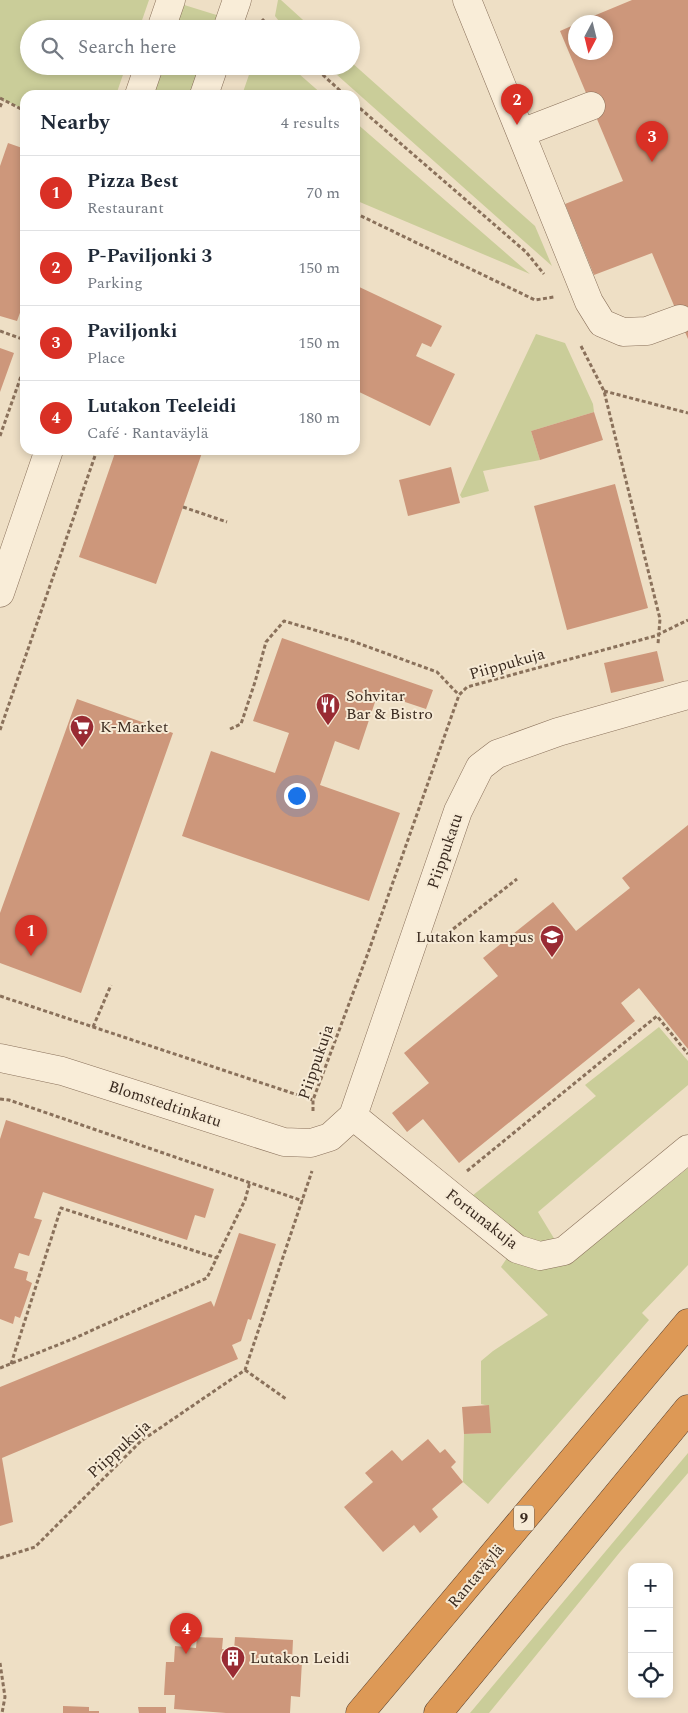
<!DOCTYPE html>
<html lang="en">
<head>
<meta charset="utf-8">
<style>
  body { margin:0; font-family:Spectral,serif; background:#f2f2f3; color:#1f2937 }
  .controls { position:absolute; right:15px; bottom:15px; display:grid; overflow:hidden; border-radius:10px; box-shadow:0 2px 8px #0003 }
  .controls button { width:45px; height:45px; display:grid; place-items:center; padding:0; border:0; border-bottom:1px solid #e0e1e3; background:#fff; color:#1f2937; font:25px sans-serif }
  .compass { position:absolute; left:568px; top:15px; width:45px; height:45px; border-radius:50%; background:#fff; box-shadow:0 2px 8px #0003; rotate:187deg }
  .you { position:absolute; left:296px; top:795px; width:18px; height:18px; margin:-12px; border:4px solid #fff; border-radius:50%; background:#1a73e8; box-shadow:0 0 0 8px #1a73e833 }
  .badge { display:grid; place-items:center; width:32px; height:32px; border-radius:50%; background:#d93025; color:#fff; font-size:16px; font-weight:700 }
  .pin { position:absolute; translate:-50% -41px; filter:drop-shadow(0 1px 2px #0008) }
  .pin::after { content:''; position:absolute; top:26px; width:18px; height:15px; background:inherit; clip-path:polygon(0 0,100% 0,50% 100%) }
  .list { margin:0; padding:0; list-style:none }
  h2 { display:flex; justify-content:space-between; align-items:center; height:65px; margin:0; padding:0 20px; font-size:21px }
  h2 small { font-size:16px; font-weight:400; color:#747a83 }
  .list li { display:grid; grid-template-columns:32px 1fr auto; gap:15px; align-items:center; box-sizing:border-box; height:75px; padding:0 20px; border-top:1px solid #e0e1e3 }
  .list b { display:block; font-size:19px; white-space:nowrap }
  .list p { margin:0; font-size:16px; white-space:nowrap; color:#747a83 }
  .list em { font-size:16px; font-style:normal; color:#747a83 }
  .icon { flex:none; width:28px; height:28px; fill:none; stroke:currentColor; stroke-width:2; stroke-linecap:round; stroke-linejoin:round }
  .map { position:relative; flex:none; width:688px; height:1713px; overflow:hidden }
  .search { position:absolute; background:#fff; box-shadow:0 2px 8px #0003; left:20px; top:20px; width:340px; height:55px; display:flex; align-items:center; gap:12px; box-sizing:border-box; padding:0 18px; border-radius:28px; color:#747a83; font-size:19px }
  .panel { position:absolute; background:#fff; box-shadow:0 2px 8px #0003; left:20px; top:90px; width:340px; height:365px; border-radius:15px }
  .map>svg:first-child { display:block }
  .green { fill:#cacd99 }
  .building { fill:#cd977b }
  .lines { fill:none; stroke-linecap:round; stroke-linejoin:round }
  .minor-casing { stroke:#8a715b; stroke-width:29 }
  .highway-casing { stroke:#573f2f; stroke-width:29 }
  .path { stroke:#8a715b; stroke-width:3; stroke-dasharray:4 2.5; stroke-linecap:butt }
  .minor { stroke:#f9edd8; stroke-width:28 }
  .highway { stroke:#dd9956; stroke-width:28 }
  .labels { text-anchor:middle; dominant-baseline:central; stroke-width:4; stroke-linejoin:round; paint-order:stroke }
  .shield { fill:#f6ead5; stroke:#726456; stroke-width:1 }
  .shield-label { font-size:15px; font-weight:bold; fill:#3a2a1f }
  .street-label { font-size:16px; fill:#3a2a1f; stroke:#f6ead5 }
  .poi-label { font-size:16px; fill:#3a2a1f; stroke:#f6ead5; text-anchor:start }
</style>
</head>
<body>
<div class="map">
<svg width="688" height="1713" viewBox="0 0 688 1713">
  <rect width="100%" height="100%" fill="#eedfc5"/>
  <!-- green -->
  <path class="green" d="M 0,0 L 149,0 L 139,29 L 29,29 L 29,66 L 126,66 L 116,95 L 25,95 L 25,110 L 0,98 Z
    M 278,0 L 281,0 L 313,29 L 285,29 L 275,16 Z
    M 181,4 L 223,17 L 219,29 L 173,29 Z
    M 351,62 L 535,226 L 552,266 L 327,66 L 351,66 Z
    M 160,66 L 206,66 L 195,95 L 150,95 Z
    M 252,66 L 290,66 L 323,95 L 242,95 Z
    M 355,122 L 530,274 L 355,200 Z
    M 536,334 L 565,343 L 593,404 L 594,412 L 531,431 L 540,460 L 483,471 L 489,491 L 462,498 L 460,495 Z
    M 659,1027 L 688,1061 L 688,1085 L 538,1212 L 555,1240 L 535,1244 L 520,1237 L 472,1196 L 596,1096 L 585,1085 Z
    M 688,1168 L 688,1265 L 642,1313 L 649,1320 L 488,1504 L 463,1482 L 464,1434 L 490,1433 L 489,1406 L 481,1404 L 481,1361 L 493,1351 L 548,1315 L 501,1267 L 507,1258 L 543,1269 L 570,1263 Z
    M 688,1453 L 688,1473 L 620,1552 L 489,1713 L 470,1713 Z"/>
  <!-- building -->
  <path class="building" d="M 632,0 L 688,0 L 688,339 L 652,253 L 594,275 L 565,204 L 623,181 L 560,31 L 576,24 L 576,52 L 606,52 L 606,22 L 579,22 Z
    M 8,143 L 25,149 L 25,299 L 17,321 L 0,316 L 0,166 Z
    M 355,285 L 442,326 L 431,347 L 422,343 L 416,356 L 455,374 L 430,426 L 355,390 Z
    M 0,348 L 14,353 L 0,392 Z
    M 594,412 L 603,440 L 540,460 L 531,431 Z
    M 116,450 L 203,450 L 156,584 L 79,557 Z
    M 451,467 L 460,503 L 408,516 L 399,480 Z
    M 615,484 L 648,608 L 567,630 L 534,506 Z
    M 282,638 L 433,690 L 426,709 L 378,693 L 359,750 L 335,741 L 320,785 L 400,813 L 369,901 L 182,836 L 211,751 L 275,773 L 289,733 L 253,721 Z
    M 657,651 L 664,681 L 611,693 L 604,663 Z
    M 77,699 L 173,733 L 81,993 L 0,963 L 0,913 Z
    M 688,825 L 688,1049 L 639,988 L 621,1003 L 635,1021 L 459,1163 L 423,1119 L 407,1132 L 392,1113 L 429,1083 L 404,1053 L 498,976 L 483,958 L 553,902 L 576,931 L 630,888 L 622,878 Z
    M 6,1120 L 214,1189 L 205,1218 L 195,1215 L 187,1240 L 43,1192 L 34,1218 L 42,1220 L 29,1256 L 19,1253 L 14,1268 L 28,1272 L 26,1280 L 32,1283 L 20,1318 L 15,1316 L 13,1324 L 0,1319 L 0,1139 Z
    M 239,1233 L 276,1244 L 251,1320 L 248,1319 L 241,1341 L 232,1345 L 238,1359 L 2,1458 L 13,1522 L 0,1526 L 0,1387 L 211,1301 L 214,1307 Z
    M 489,1405 L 491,1433 L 464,1434 L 462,1407 Z
    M 428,1439 L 440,1453 L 445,1449 L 456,1462 L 451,1467 L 463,1482 L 432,1509 L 438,1517 L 420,1533 L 414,1525 L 383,1552 L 344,1507 L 373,1482 L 365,1473 L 392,1450 L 402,1461 Z
    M 197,1637 L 223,1638 L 222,1649 L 234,1650 L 235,1637 L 293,1640 L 292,1661 L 302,1661 L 300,1697 L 291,1696 L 290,1713 L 226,1713 L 174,1709 L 175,1695 L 164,1695 L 166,1662 L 174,1662 L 175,1646 L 196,1648 Z
    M 63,1706 L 89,1707 L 89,1711 L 99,1711 L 99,1713 L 63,1713 Z
    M 138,1707 L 166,1707 L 166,1713 L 139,1713 Z"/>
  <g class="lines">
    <defs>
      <path id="minor" d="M 467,0 L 589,302 L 602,323 L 623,332 L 647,331 L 680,319
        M 161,29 L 171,0
        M 227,29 L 237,0
        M 139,95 L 149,66
        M 204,95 L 214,66
        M 521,133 L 591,106
        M 0,593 L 49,450
        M 0,1058 L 62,1071 L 284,1142 L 311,1143 L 330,1137 L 353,1116 L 458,811 L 480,767 L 497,754 L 558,732 L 688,695
        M 353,1116 L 517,1249 L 540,1256 L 564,1251 L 688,1149"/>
      <path id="highway" d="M 360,1713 L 688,1323
        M 438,1713 L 688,1409"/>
    </defs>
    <!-- minor casing -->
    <use href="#minor" class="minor-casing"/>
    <!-- highway casing -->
    <use href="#highway" class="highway-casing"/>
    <!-- path -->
    <path class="path" d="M 262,19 L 272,29
      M 313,66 L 345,95
      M 0,98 L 25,111
      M 355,104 L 526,252 L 544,274
      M 0,107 L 3,100
      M 355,213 L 535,300 L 554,297
      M 0,331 L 25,340
      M 581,346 L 604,391 L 660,619 L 658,644
      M 604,391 L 688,413
      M 0,436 L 25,365
      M 183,507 L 227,522
      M 230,729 L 241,724 L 255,682 L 266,642 L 284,621 L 352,641 L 437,672 L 459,695
      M 0,730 L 97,450
      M 448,933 L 517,879
      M 0,996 L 313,1100
      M 93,1027 L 111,985
      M 0,1099 L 9,1100 L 303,1201
      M 313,1111 L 313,1100 L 368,953 L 459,695 L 467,687 L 655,636 L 688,620
      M 467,1171 L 657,1016 L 688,1054
      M 11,1364 L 61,1208 L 217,1258
      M 0,1368 L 75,1338 L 207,1278 L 245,1200 L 250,1182
      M 245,1370 L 286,1399
      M 0,1558 L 35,1547 L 141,1441 L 245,1370 L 312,1171
      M 0,1663 L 5,1697 L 2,1713"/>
    <!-- minor -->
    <use href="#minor" class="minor"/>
    <!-- highway -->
    <use href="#highway" class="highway"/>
  </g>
  <!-- icons -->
  <defs>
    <symbol id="restaurant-pin" viewBox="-11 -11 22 30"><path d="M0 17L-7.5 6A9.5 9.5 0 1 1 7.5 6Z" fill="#992b33" stroke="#f6ead5"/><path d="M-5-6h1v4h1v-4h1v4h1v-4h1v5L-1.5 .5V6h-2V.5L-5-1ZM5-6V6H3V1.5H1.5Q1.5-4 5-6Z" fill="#fff"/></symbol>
    <symbol id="supermarket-pin" viewBox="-11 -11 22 30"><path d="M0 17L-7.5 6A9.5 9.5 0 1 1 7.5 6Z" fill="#992b33" stroke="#f6ead5"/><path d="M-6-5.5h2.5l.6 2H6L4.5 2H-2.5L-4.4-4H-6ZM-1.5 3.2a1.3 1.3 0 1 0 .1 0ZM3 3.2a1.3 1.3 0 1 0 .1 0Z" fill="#fff"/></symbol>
    <symbol id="university-pin" viewBox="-11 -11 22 30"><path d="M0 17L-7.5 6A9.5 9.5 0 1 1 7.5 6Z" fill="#992b33" stroke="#f6ead5"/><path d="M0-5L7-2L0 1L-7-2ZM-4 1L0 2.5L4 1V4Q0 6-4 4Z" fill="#fff"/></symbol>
    <symbol id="building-pin" viewBox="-11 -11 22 30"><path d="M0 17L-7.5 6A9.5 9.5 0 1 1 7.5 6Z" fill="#992b33" stroke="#f6ead5"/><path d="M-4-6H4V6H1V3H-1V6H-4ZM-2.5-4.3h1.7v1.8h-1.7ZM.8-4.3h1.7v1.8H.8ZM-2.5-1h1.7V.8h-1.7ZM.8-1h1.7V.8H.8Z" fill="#fff"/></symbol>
  </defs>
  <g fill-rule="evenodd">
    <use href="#restaurant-pin" x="314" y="691" width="28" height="38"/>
    <use href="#supermarket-pin" x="68" y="713" width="28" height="38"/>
    <use href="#university-pin" x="538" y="923" width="28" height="38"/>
    <use href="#building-pin" x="219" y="1644" width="28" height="38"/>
  </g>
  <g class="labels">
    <!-- shield labels -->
    <rect class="shield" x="514" y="1505.5" width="20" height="25" rx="4"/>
    <g class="shield-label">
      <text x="524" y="1518">9</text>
    </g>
    <!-- street labels -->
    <g class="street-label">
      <text transform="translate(507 664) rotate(-16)">Piippukuja</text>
      <text transform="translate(445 851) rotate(-71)">Piippukatu</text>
      <text transform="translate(316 1062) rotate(-71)">Piippukuja</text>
      <text transform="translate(165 1104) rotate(18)">Blomstedtinkatu</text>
      <text transform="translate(482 1219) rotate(38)">Fortunakuja</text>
      <text transform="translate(119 1449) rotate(-42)">Piippukuja</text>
      <text transform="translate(476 1576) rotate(-50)">Rantaväylä</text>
    </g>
    <!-- poi labels -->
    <g class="poi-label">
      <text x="346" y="696">Sohvitar<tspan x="346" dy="18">Bar &amp; Bistro</tspan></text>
      <text x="100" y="727">K-Market</text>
      <text x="534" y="937" text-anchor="end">Lutakon kampus</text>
      <text x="250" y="1658">Lutakon Leidi</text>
    </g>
  </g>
</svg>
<div class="controls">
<button>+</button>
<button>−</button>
<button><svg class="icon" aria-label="locate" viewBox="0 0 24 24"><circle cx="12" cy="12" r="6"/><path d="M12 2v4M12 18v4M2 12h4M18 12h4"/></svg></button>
</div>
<svg class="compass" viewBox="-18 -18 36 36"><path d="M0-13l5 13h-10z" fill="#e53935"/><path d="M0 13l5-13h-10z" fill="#747a83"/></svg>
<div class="you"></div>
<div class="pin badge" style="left:31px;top:956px">1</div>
<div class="pin badge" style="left:517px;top:125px">2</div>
<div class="pin badge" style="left:652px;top:162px">3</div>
<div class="pin badge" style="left:186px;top:1654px">4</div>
<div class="search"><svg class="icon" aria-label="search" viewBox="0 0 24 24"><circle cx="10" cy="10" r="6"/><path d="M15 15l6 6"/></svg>Search here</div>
<section class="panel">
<h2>Nearby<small>4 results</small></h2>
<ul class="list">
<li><span class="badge">1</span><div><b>Pizza Best</b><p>Restaurant</p></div><em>70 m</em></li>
<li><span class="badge">2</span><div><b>P-Paviljonki 3</b><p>Parking</p></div><em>150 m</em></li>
<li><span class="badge">3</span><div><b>Paviljonki</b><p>Place</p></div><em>150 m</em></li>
<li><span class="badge">4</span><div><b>Lutakon Teeleidi</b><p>Café · Rantaväylä</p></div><em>180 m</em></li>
</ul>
</section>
</div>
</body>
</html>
